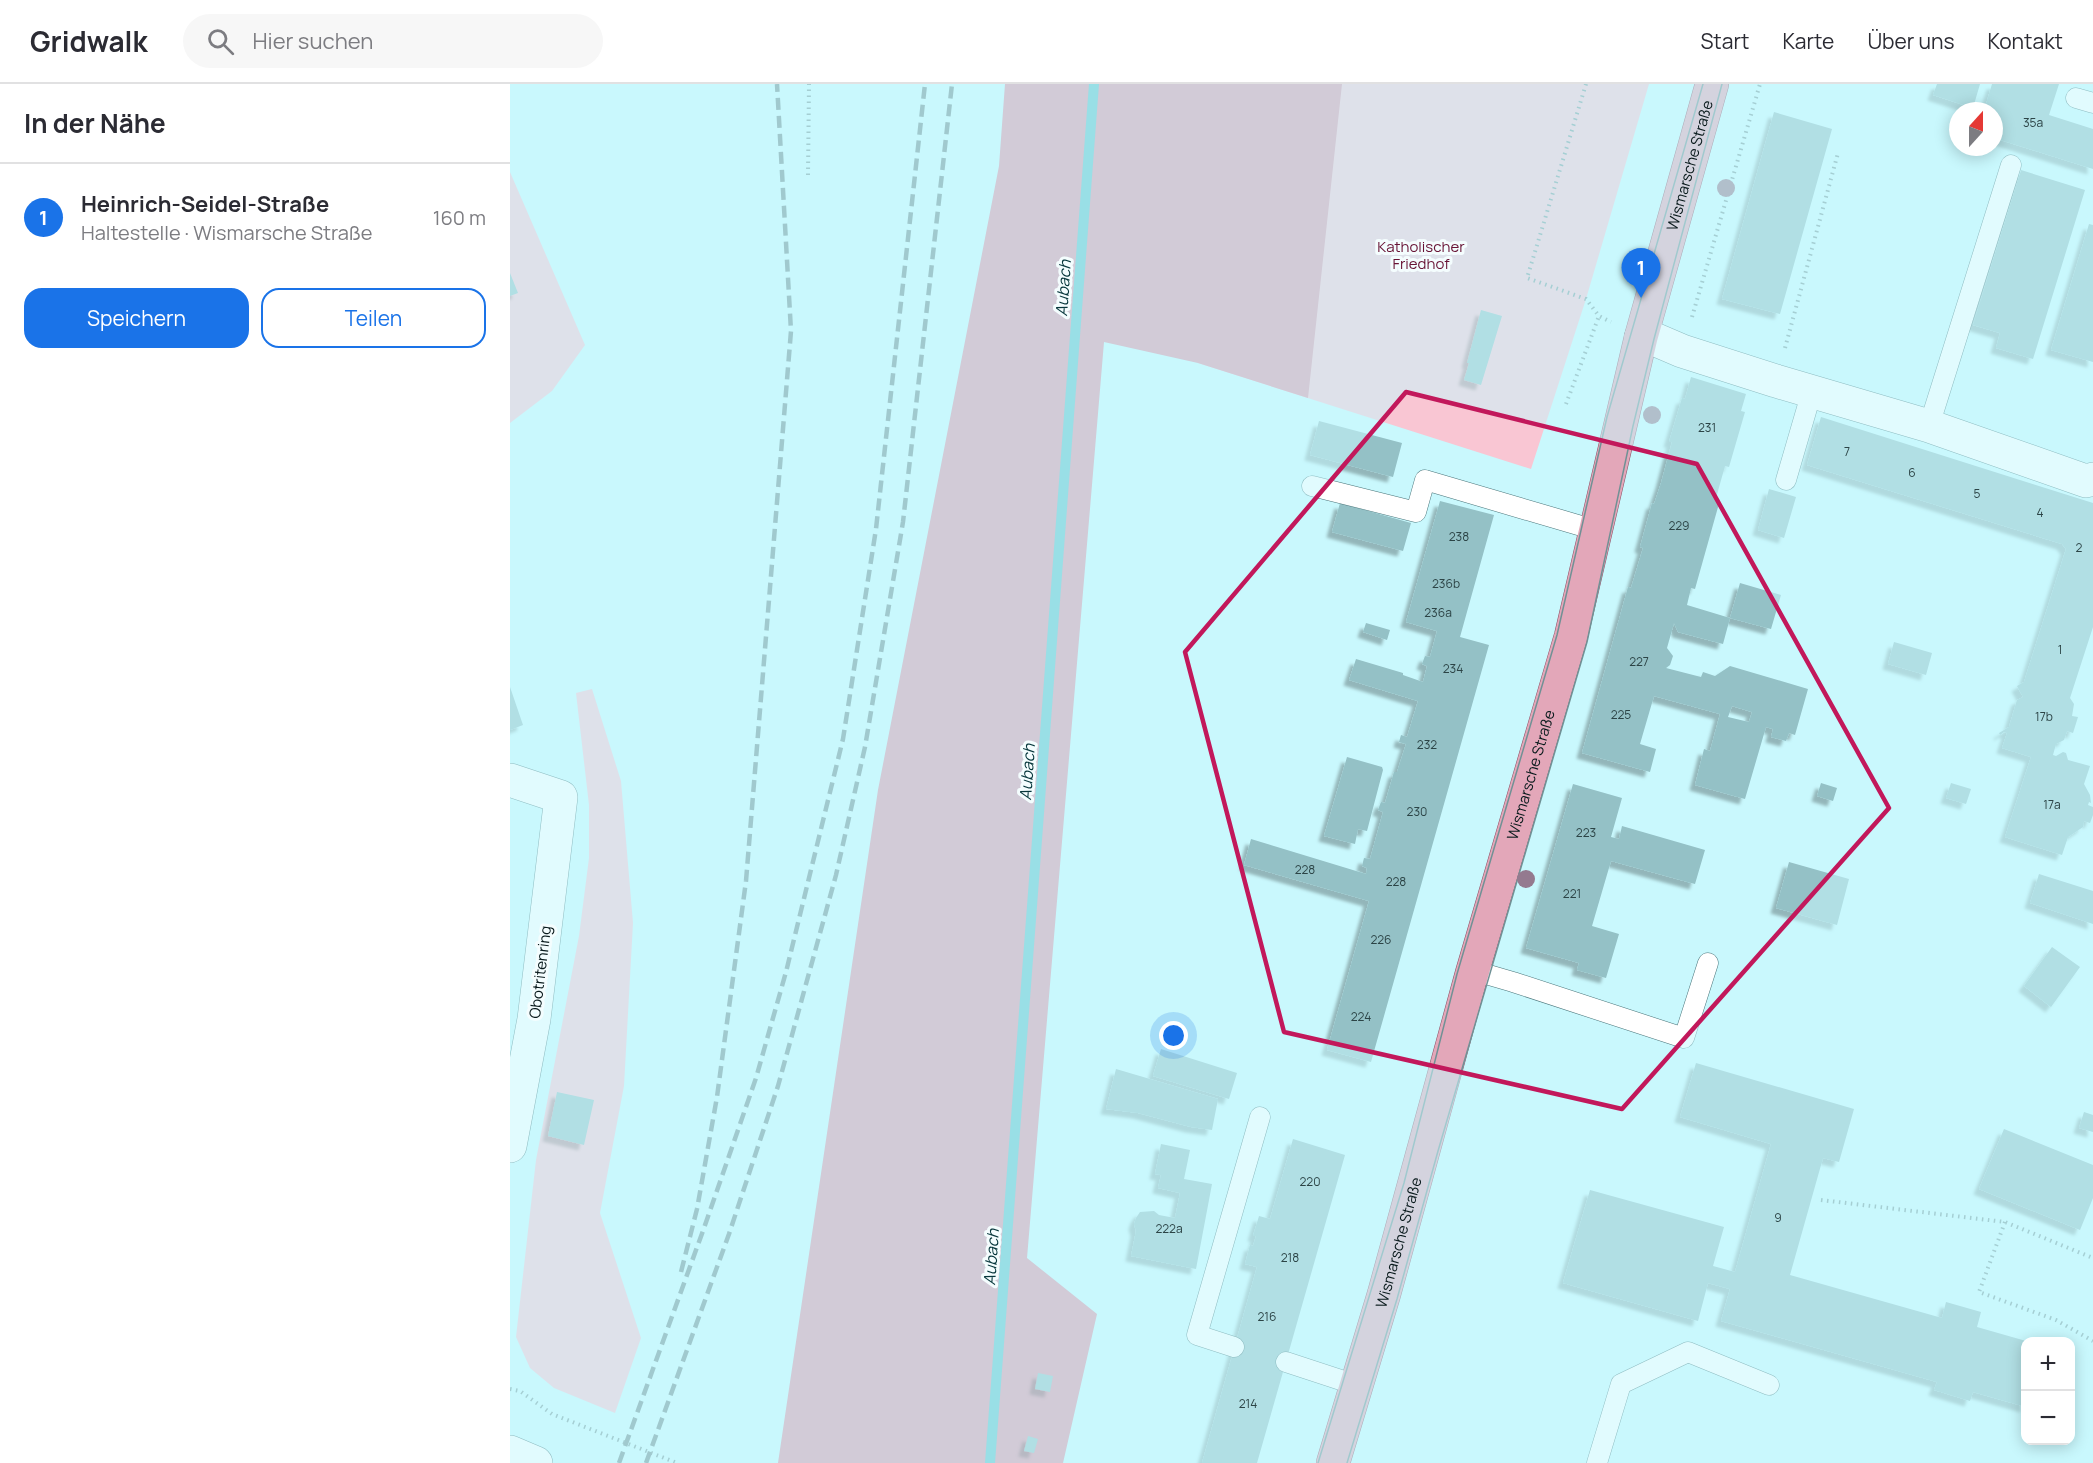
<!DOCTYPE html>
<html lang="de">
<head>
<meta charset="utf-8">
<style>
  body { margin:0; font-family:Manrope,sans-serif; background:#f7f7f7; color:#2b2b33 }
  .controls { position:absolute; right:18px; bottom:18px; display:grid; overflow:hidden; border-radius:12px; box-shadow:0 3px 15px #0003 }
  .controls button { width:54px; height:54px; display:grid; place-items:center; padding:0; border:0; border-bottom:2px solid #e1e1e2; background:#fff; color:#2b2b33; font:30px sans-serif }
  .compass { position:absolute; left:1439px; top:18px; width:54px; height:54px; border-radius:50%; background:#fff; box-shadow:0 3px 15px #0003; rotate:21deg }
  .you { position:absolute; left:664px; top:952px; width:21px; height:21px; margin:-15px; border:4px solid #fff; border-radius:50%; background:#1a73e8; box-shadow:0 0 0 9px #1a73e833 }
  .badge { display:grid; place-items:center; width:39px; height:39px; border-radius:50%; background:#1a73e8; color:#fff; font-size:20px; font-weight:700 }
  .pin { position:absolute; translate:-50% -50px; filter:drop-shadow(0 2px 3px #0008) }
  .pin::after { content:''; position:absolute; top:32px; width:21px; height:18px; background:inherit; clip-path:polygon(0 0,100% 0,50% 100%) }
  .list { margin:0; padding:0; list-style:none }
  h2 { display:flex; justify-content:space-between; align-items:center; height:78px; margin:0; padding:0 24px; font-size:26px }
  h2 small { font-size:20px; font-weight:400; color:#7c7c81 }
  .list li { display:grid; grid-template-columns:39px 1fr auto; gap:18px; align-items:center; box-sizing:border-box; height:108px; padding:0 24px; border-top:2px solid #e1e1e2 }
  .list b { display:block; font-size:22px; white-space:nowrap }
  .list p { margin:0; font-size:20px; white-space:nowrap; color:#7c7c81 }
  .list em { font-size:20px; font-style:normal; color:#7c7c81 }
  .actions { display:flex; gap:12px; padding:18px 24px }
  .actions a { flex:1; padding:14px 0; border:2px solid #1a73e8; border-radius:18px; text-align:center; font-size:21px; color:#1a73e8 }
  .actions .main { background:#1a73e8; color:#fff }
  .icon { flex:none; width:33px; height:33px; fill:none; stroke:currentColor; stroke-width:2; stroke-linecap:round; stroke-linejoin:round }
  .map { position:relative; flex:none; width:1583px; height:1379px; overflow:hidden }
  header { display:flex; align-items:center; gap:36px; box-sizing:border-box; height:84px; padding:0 30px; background:#fff; border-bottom:2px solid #e1e1e2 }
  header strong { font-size:28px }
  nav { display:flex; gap:33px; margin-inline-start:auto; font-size:21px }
  .search { width:420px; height:54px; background:#f7f7f7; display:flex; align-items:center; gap:15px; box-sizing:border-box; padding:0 21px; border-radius:33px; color:#7c7c81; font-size:22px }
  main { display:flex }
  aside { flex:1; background:#fff }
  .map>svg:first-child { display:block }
  .green { fill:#f9c6d3 }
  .forest { fill:#dd94a8 }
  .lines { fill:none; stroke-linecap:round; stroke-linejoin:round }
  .stream { stroke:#61c0ca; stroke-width:10 }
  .building { fill:#94c1c6; fill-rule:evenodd; filter:url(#shadow) }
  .service-casing { stroke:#4a757a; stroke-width:21 }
  .minor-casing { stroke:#4a757a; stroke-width:34 }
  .tertiary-casing { stroke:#4a757a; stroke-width:34 }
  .primary-casing { stroke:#8a5064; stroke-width:34 }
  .path { stroke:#7a9da1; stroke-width:4; stroke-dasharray:1.5 4.5; stroke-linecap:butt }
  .service { stroke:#fff; stroke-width:20 }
  .minor { stroke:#fff; stroke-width:33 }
  .tertiary { stroke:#fff; stroke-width:33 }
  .primary { stroke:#e3a7b9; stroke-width:33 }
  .tram { stroke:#709195; stroke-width:1.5 }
  .rail { stroke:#709195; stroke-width:4.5; stroke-dasharray:12 6; stroke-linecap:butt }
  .tree { fill:#947a8f }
  .marked { fill:none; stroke:#c2185b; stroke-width:4.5; stroke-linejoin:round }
  .labels { text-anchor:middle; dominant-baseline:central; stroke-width:6; stroke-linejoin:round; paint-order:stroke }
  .number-label { font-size:12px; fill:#2c4446 }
  .street-label { font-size:15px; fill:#091a1c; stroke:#f4fdfe }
  .park-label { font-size:15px; fill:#681335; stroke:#f4fdfe }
  .water-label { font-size:16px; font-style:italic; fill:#06363b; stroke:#f4fdfe }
</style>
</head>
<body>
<header>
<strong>Gridwalk</strong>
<div class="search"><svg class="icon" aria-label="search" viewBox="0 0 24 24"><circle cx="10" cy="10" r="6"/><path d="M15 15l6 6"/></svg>Hier suchen</div>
<nav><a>Start</a><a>Karte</a><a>Über uns</a><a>Kontakt</a></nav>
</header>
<main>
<aside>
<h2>In der Nähe<small></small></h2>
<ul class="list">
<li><span class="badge">1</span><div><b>Heinrich-Seidel-Straße</b><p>Haltestelle · Wismarsche Straße</p></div><em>160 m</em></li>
</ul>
<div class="actions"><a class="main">Speichern</a><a>Teilen</a></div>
</aside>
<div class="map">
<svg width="1583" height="1379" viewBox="0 0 1583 1379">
  <defs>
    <filter id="shadow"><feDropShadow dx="-5.5" dy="5.5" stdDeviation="1.5" flood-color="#0004"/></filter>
  </defs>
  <rect width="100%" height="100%" fill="#c9f8fd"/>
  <!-- green -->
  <path class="green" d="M 786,0 L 1139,0 L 1076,215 L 1021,385 L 688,279 Z
    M 0,88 L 75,261 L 42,307 L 0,339 Z
    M 82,605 L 111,697 L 123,839 L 114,1002 L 90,1129 L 131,1254 L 105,1329 L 44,1304 L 20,1284 L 6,1253 L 26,1076 L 69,852 L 79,774 L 79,721 L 66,609 Z"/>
  <!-- forest -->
  <path class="forest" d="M 495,0 L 832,0 L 798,314 L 688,279 L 594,258 L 517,1174 L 587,1230 L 553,1379 L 268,1379 L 368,706 L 489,82 Z"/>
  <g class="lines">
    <!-- stream -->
    <path class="stream" d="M 480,1379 L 584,0"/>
  </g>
  <!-- building -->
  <path class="building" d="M 1427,0 L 1470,0 L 1463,24 L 1423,11 Z
    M 1482,0 L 1549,0 L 1539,31 L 1583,45 L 1583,85 L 1484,54 L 1484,27 L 1474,27 Z
    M 1264,28 L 1322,45 L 1270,230 L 1212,215 Z
    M 1511,86 L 1575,106 L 1523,275 L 1486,264 L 1490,249 L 1463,241 Z
    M 1579,140 L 1583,141 L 1583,278 L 1541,266 Z
    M 0,189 L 8,209 L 0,212 Z
    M 971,226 L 992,232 L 971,301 L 954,296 L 959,279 L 957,279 Z
    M 1181,293 L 1236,310 L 1231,327 L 1235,328 L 1219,383 L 1215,382 L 1206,414 L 1210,416 L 1185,505 L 1181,504 L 1177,521 L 1220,534 L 1213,560 L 1168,548 L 1164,539 L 1157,564 L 1163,572 L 1160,581 L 1156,584 L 1191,593 L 1193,588 L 1205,592 L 1220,582 L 1298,605 L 1285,651 L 1279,649 L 1276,657 L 1261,653 L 1263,645 L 1256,643 L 1235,715 L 1185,701 L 1194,665 L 1200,667 L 1210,630 L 1144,612 L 1130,660 L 1146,665 L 1140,688 L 1072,669 L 1118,503 L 1121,504 L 1133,464 L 1130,463 L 1142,419 L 1144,420 L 1151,399 L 1162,358 L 1159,358 L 1172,314 L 1175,315 ZM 1222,622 L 1242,628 L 1239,638 L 1218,633 Z
    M 1311,333 L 1583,419 L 1583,543 L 1560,614 L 1564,620 L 1562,632 L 1568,633 L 1563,649 L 1557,647 L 1554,656 L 1546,660 L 1543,671 L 1546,672 L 1553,668 L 1556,669 L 1558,676 L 1580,682 L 1574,700 L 1580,711 L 1581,719 L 1579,718 L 1578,721 L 1583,723 L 1583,731 L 1580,739 L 1574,737 L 1573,743 L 1558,753 L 1552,771 L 1495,753 L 1521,673 L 1492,664 L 1497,649 L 1494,648 L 1490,651 L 1489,649 L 1499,643 L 1507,616 L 1513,613 L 1507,602 L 1514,598 L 1556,465 L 1552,460 L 1297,381 Z
    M 809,337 L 892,359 L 883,393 L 800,371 Z
    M 1259,405 L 1286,413 L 1274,454 L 1248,446 Z
    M 930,417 L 984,431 L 950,553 L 979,561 L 861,978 L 817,966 L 859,817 L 734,781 L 741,755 L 856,790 L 857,784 L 852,782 L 854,774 L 860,775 L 873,728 L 868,726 L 871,718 L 875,719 L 884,688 L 887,688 L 896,660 L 889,658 L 891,651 L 897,653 L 908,617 L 839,596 L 846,575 L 893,589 L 893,591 L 913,598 L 917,582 L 912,580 L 915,572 L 920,573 L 927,547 L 896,538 Z
    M 830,419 L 901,439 L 893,467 L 822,448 Z
    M 1230,499 L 1271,511 L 1261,545 L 1220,534 Z
    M 856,539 L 880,546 L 877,556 L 853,548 Z
    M 1384,558 L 1422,569 L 1416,591 L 1378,580 Z
    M 0,603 L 13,641 L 0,646 Z
    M 837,673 L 872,683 L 873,686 L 857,747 L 848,745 L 845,760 L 814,752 Z
    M 1311,699 L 1327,704 L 1323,717 L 1307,712 Z
    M 1441,699 L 1461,705 L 1456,720 L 1436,714 Z
    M 1063,700 L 1112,714 L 1101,753 L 1109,755 L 1112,742 L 1195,766 L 1185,800 L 1101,777 L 1082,842 L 1109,850 L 1096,894 L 1067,886 L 1069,879 L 1016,864 Z
    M 1279,778 L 1339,795 L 1327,841 L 1266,824 Z
    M 1529,790 L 1583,807 L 1583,840 L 1520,819 Z
    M 1542,863 L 1570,883 L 1541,923 L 1514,902 Z
    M 651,965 L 727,989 L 719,1015 L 643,992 Z
    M 1186,979 L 1344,1025 L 1329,1078 L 1313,1074 L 1280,1191 L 1432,1234 L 1436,1218 L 1471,1228 L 1467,1243 L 1516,1257 L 1516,1323 L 1463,1308 L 1460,1317 L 1424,1306 L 1427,1298 L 1211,1237 L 1220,1205 L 1198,1199 L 1188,1237 L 1053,1199 L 1080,1106 L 1214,1143 L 1203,1182 L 1225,1188 L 1261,1060 L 1170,1033 Z
    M 606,985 L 708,1015 L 702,1046 L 681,1043 L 628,1029 L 596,1025 Z
    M 47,1008 L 84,1016 L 74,1061 L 38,1052 Z
    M 1574,1028 L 1583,1031 L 1583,1048 L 1569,1044 Z
    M 1494,1045 L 1583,1081 L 1583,1114 L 1570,1146 L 1469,1105 Z
    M 783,1055 L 835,1071 L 747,1379 L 692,1379 L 747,1183 L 735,1180 L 740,1161 L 743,1162 L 746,1152 L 743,1152 L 749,1132 L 760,1135 Z
    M 651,1060 L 680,1066 L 674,1095 L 702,1100 L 686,1185 L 621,1172 L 626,1147 L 624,1140 L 626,1134 L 630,1128 L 644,1127 L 649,1131 L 665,1134 L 670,1109 L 648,1104 L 651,1091 L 645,1090 Z
    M 528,1289 L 543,1292 L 540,1308 L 525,1305 Z
    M 518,1352 L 528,1355 L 524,1369 L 514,1367 Z"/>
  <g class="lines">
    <defs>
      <path id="service" d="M 1566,14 L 1583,19
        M 1419,342 L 1501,81
        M 1276,396 L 1302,307
        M 802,402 L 906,428 L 915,396 L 1085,446
        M 962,889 L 979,891 L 1003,898 L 1174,954 L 1198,879
        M 724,1263 L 687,1251 L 750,1033
        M 776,1278 L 846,1301
        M 1087,1379 L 1111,1300 L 1178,1268 L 1259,1301"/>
      <path id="minor" d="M 1131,253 L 1144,255 L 1172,267 L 1266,297 L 1419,342 L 1576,397 L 1583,395
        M 0,696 L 51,713 L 24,935 L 0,1062"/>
      <path id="tertiary" d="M 0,1368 L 26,1379"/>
      <g id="primary">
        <path id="s1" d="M 823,1379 L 874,1210 L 962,889 L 1061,552 L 1131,253 L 1202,0"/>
      </g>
    </defs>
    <!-- service casing -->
    <use href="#service" class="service-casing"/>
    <!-- minor casing -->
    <use href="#minor" class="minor-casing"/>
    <!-- tertiary casing -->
    <use href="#tertiary" class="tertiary-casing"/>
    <!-- primary casing -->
    <use href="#primary" class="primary-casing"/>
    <!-- path -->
    <path class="path" d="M 1076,0 L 1017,194 L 1076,215 L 1089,232 L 1101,238
      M 298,91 L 299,0
      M 1182,233 L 1250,0
      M 1275,264 L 1328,69
      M 1056,320 L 1089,232
      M 1311,1116 L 1495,1138 L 1583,1174
      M 1495,1138 L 1469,1208 L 1546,1236 L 1583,1257
      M 0,1305 L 10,1307 L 42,1330 L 167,1379"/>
    <!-- service -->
    <use href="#service" class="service"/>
    <!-- minor -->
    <use href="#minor" class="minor"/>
    <!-- tertiary -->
    <use href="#tertiary" class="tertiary"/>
    <!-- primary -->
    <use href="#primary" class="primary"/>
    <!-- tram -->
    <path class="tram" d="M 808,1379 L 894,1099 L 947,890 L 1047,551 L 1097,333 L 1193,0
      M 837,1379 L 887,1215 L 928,1067 L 1077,558 L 1123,342 L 1144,255 L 1212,0"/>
    <!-- rail -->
    <path class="rail" d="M 171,1188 L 187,1125 L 207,1013 L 236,797 L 281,247 L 267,0
      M 109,1379 L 194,1144 L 246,994 L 276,888 L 333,655 L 366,445 L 415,0
      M 136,1379 L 219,1150 L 268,1002 L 326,791 L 355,663 L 393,438 L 442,0"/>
  </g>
  <!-- trees -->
  <g class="tree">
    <circle cx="1216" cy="104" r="9"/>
    <circle cx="1142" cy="331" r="9"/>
    <circle cx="1016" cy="795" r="9"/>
  </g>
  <!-- marked area -->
  <path d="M0 0H1583V1379H0ZM 896,308 L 1187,380 L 1379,724 L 1112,1025 L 774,948 L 675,568 Z" fill="#c9f8fd" fill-opacity=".55" fill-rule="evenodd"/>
  <path class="marked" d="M 896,308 L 1187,380 L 1379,724 L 1112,1025 L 774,948 L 675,568 Z"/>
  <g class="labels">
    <!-- number labels -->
    <g class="number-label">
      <text x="1523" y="38">35a</text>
      <text x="1197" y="343">231</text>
      <text x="1337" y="367">7</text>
      <text x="1402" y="388">6</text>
      <text x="1467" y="409">5</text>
      <text x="1530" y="428">4</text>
      <text x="1169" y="441">229</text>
      <text x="949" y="452">238</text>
      <text x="1569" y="463">2</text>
      <text x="936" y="499">236b</text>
      <text x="928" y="528">236a</text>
      <text x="1550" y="565">1</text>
      <text x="1129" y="577">227</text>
      <text x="943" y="584">234</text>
      <text x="1111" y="630">225</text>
      <text x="1534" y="632">17b</text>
      <text x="917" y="660">232</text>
      <text x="1542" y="720">17a</text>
      <text x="907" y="727">230</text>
      <text x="1076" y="748">223</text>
      <text x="795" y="785">228</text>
      <text x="886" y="797">228</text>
      <text x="1062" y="809">221</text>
      <text x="871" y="855">226</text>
      <text x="851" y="932">224</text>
      <text x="800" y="1097">220</text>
      <text x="1268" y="1133">9</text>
      <text x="659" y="1144">222a</text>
      <text x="780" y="1173">218</text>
      <text x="757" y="1232">216</text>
      <text x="738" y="1319">214</text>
    </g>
    <!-- street labels -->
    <g class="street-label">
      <text stroke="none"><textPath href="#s1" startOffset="1346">Wismarsche Straße</textPath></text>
      <text stroke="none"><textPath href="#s1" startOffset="716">Wismarsche Straße</textPath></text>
      <text transform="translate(30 888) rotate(-83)">Obotritenring</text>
      <text stroke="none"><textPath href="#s1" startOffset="230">Wismarsche Straße</textPath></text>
    </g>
    <!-- park labels -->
    <g class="park-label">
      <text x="911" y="162">Katholischer<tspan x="911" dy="17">Friedhof</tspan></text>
    </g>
    <!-- water labels -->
    <g class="water-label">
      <text transform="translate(553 204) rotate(-86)">Aubach</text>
      <text transform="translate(517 688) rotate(-86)">Aubach</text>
      <text transform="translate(481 1173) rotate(-86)">Aubach</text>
    </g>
  </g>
</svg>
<div class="controls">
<button>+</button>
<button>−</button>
</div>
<svg class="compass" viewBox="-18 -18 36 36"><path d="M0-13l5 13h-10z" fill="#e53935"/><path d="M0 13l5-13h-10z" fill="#7c7c81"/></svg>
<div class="you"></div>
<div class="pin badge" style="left:1131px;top:214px">1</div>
</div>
</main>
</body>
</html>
